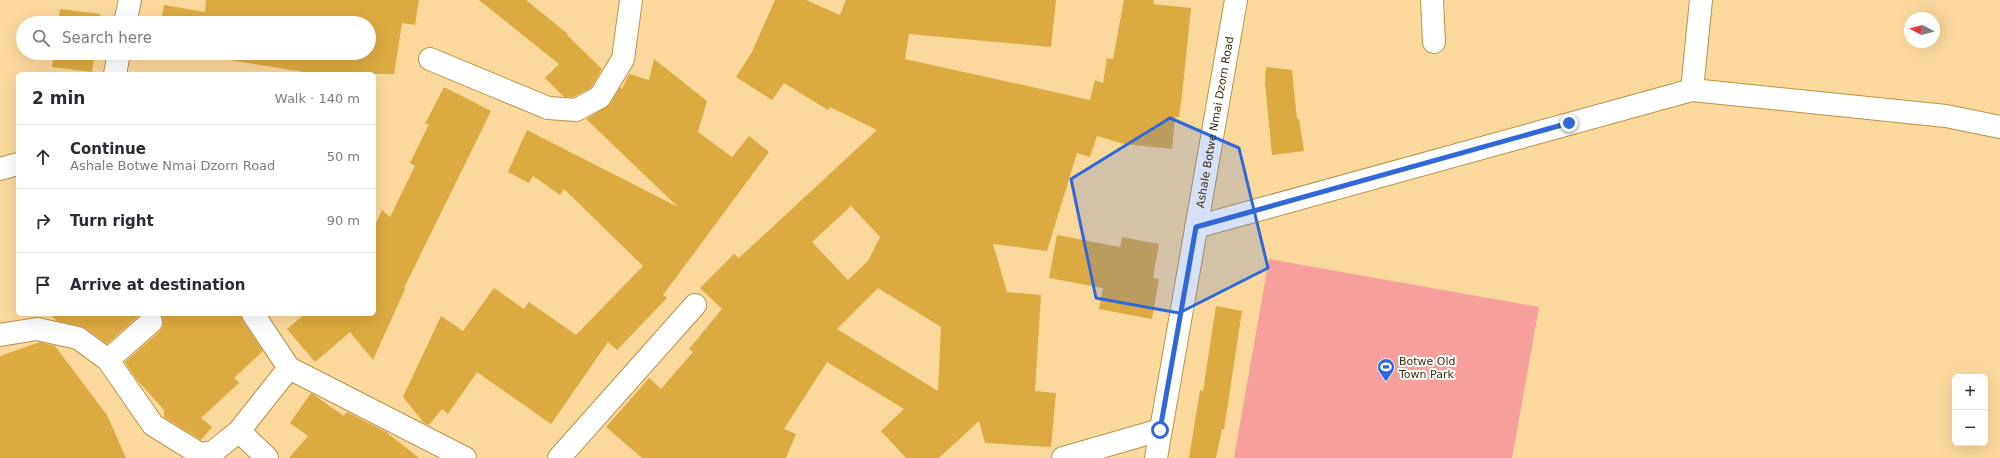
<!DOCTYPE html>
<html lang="en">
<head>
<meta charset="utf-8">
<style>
  body { margin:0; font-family:"DejaVu Sans",sans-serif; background:#f7f7f7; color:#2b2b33 }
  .controls { position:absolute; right:12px; bottom:12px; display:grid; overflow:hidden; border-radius:6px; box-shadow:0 4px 16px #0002 }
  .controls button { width:36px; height:36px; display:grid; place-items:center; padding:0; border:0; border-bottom:1px solid #e1e1e2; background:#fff; color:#2b2b33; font:20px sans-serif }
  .compass { position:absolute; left:1904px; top:12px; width:36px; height:36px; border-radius:50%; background:#fff; box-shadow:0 4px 16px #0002; rotate:277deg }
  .stop { position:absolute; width:12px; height:12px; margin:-9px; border:3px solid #3069d7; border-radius:50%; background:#fff }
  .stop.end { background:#3069d7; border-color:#fff; box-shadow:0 1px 4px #0008 }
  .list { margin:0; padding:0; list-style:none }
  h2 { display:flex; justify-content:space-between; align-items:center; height:52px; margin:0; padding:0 16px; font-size:17px }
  h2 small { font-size:13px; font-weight:400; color:#7c7c81 }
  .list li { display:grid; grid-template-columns:26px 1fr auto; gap:12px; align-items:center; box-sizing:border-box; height:64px; padding:0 16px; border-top:1px solid #e1e1e2 }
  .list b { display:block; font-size:15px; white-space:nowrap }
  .list p { margin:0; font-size:13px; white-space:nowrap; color:#7c7c81 }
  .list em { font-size:13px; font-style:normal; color:#7c7c81 }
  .icon { flex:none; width:22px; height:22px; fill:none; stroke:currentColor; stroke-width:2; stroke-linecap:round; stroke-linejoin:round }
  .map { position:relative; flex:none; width:2000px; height:458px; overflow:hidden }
  .search { position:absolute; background:#fff; box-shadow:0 4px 16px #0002; left:16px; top:16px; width:360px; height:44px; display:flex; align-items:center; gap:10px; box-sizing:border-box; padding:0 14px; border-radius:22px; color:#7c7c81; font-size:15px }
  .panel { position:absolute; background:#fff; box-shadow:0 4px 16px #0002; left:16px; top:72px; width:360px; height:244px; border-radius:6px }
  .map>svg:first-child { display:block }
  .green { fill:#f69f9c }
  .building { fill:#dda941; fill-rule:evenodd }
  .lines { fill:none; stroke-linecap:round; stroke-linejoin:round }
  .minor-casing { stroke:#bb9346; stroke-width:24 }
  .major-casing { stroke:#bb9346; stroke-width:24 }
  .minor { stroke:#fff; stroke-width:22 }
  .major { stroke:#fff; stroke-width:22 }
  .route { stroke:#3069d7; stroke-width:5 }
  .marked { fill:#3069d7; fill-opacity:0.2; stroke:#3069d7; stroke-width:3; stroke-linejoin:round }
  .labels { text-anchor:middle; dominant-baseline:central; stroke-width:4; stroke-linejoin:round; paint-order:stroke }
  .street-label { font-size:11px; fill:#3e2d0c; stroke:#fff }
  .poi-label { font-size:11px; fill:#3e2d0c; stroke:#fff; text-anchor:start }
</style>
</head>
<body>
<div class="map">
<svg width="2000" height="458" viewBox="0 0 2000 458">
  <rect width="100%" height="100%" fill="#fbd99d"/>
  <!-- green -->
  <path class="green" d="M 1269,259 L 1539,307 L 1512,458 L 1234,458 Z"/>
  <!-- building -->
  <path class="building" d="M 206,0 L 419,0 L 415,25 L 402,23 L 394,74 L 316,74 L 186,53 L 369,53 L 369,23 L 161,23 L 164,5 L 205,12 Z
    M 479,0 L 526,0 L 568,34 L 567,35 L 602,69 L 591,88 L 573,97 L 564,97 L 545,78 L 559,64 Z
    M 775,0 L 806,0 L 840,15 L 846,0 L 1056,0 L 1051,47 L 909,34 L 905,59 L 1090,100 L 1095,80 L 1103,83 L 1107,58 L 1113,59 L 1124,0 L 1154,0 L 1153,4 L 1191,8 L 1182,95 L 1179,117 L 1175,117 L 1172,149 L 1124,144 L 1097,136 L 1090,157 L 1077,153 L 1047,251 L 993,244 L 1007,292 L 1041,295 L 1035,391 L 1056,393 L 1051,447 L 985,443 L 979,421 L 939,458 L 906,458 L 881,431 L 904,409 L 827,362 L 784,429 L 796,434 L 786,458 L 642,458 L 606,427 L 649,378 L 661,389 L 693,352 L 689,349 L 722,309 L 700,288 L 734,254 L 739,258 L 877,130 L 830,107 L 828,110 L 784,83 L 772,100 L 736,77 L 752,52 ZM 851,206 L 880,237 L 868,261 L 848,280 L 812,242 ZM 878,288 L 941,327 L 938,391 L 837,329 Z
    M 60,9 L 100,14 L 99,23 L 58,23 Z
    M 54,53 L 95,53 L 92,72 L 52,67 Z
    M 654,59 L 707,101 L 698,132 L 732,157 L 749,136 L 769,152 L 663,295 L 667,298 L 617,350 L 608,342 L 551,424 L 477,372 L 448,414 L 442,409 L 429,425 L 424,423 L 403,397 L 441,316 L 463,331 L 494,288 L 524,309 L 529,302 L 576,335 L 643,266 L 564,189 L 560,195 L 533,176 L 529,183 L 508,172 L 527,130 L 678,207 L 586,119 L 610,104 L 620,87 L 622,89 L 629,74 L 649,80 Z
    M 1266,67 L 1292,70 L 1297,119 L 1299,119 L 1304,151 L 1272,155 L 1265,83 Z
    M 444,87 L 491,111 L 404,288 L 405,289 L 373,360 L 350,332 L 315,362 L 287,329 L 305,314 L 374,314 L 374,227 L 382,210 L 390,217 L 415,166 L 410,163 L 429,124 L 425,124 Z
    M 1057,235 L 1120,247 L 1122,237 L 1159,244 L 1153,278 L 1159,279 L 1152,319 L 1099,309 L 1103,288 L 1049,278 Z
    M 1216,306 L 1242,311 L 1224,430 L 1222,429 L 1216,458 L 1189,458 L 1200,390 L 1203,391 Z
    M 50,314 L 141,314 L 107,344 L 85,328 L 57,321 Z
    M 161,314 L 241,314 L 243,321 L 263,351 L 234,378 L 239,383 L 201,418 L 212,427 L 201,440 L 164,417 L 164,410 L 137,380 L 125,362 L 160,331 L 163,326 L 163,320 Z
    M 40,342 L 55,346 L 107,415 L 126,458 L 0,458 L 0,356 Z
    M 311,393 L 344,416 L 347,412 L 386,432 L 419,458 L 289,458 L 308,436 L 290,423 Z"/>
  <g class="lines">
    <defs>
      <path id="minor" d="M 1432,0 L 1434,42
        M 125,23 L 130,0
        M 430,59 L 548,108 L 576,110 L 600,97 L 623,59 L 631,0
        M 115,74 L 119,53
        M 1692,90 L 1701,0
        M 0,169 L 18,164
        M 1196,227 L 1692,90 L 1946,116 L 2000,127
        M 253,314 L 289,368 L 465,458
        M 151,322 L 108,360 L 153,425 L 200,454 L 213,452 L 239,431 L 267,458
        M 0,335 L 37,329 L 78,338 L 108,360
        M 239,431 L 289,368
        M 559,458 L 695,305
        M 1063,458 L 1160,430"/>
      <g id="major">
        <path id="s1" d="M 1156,458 L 1236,0"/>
      </g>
    </defs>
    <!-- minor casing -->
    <use href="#minor" class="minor-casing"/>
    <!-- major casing -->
    <use href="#major" class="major-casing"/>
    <!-- minor -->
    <use href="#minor" class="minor"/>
    <!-- major -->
    <use href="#major" class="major"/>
  </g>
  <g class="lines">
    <!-- route -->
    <path class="route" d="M 1160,430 L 1196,227 L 1569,123"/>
  </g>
  <!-- marked area -->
  <path class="marked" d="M 1170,118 L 1239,148 L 1268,268 L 1179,313 L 1096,298 L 1071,179 Z"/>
  <!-- icons -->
  <defs>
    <symbol id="stadium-pin" viewBox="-11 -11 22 30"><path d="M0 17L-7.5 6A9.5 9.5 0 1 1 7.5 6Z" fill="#3069d7" stroke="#fff"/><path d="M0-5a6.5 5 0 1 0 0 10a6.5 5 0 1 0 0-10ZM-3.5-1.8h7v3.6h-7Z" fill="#fff"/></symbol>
  </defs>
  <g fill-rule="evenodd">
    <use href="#stadium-pin" x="1376" y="357" width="20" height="27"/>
  </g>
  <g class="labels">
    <!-- street labels -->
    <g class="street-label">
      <text stroke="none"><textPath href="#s1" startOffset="341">Ashale Botwe Nmai Dzorn Road</textPath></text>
    </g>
    <!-- poi labels -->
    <g class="poi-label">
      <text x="1399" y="361">Botwe Old<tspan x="1399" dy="13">Town Park</tspan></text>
    </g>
  </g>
</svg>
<div class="controls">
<button>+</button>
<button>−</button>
</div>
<svg class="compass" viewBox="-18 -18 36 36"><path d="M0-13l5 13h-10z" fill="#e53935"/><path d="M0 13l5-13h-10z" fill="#7c7c81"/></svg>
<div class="stop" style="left:1160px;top:430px"></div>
<div class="stop end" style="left:1569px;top:123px"></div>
<div class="search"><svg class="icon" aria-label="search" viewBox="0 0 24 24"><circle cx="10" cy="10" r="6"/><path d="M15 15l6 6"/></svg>Search here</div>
<section class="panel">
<h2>2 min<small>Walk · 140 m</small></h2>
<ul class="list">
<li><svg class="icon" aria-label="ahead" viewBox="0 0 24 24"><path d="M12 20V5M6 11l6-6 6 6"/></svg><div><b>Continue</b><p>Ashale Botwe Nmai Dzorn Road</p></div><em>50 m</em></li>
<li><svg class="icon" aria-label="right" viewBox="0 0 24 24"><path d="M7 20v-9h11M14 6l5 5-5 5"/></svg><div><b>Turn right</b></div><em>90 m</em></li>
<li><svg class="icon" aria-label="arrive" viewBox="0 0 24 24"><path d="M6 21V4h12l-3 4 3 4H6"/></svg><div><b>Arrive at destination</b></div></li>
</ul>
</section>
</div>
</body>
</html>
